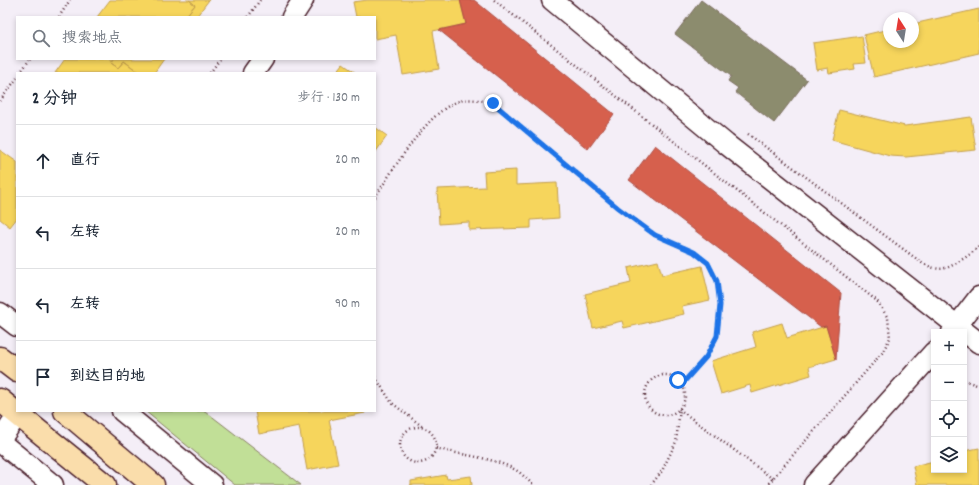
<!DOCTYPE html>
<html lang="zh">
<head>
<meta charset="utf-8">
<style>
  body { margin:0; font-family:Dekko,"LXGW WenKai TC",sans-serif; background:#f6f6f7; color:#1f2937 }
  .controls { position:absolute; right:12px; bottom:12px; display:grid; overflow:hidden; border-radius:0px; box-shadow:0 2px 6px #0003 }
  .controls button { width:36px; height:36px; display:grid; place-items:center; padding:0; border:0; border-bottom:1px solid #e0e1e3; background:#fff; color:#1f2937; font:20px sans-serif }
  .compass { position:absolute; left:883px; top:12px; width:36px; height:36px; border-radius:50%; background:#fff; box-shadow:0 2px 6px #0003; rotate:348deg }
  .stop { position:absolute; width:12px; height:12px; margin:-9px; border:3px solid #1a73e8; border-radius:50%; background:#fff }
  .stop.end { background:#1a73e8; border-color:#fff; box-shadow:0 1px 4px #0008 }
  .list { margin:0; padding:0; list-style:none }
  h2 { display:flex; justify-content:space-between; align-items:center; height:52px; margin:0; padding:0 16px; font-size:17px }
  h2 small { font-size:13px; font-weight:400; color:#747a83 }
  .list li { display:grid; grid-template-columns:26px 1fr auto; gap:12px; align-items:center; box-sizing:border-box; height:72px; padding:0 16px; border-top:1px solid #e0e1e3 }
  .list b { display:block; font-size:15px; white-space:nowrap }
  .list em { font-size:13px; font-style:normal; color:#747a83 }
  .icon { flex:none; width:22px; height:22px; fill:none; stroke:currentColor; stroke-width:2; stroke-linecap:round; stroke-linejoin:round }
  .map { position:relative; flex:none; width:979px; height:485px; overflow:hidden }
  .search { position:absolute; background:#fff; box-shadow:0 2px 6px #0003; left:16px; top:16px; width:360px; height:44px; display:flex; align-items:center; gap:10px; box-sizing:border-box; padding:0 14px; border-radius:0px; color:#747a83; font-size:15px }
  .panel { position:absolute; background:#fff; box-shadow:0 2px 6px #0003; left:16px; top:72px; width:360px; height:340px; border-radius:0px }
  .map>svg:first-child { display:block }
  .green { fill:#c1df97; stroke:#867f61 }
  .homes { fill:#f6d55c; stroke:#c29e4d }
  .shops { fill:#d6604d; stroke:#ac4c43 }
  .industry { fill:#8c8c6e; stroke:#786b5a }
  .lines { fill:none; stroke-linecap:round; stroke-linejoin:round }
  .minor-casing { stroke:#4a1f2b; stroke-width:23 }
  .major-casing { stroke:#4a1f2b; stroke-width:25 }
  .path { stroke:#4a1f2b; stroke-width:2.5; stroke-dasharray:1 3; stroke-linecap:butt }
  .minor { stroke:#fff; stroke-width:20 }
  .major { stroke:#faddab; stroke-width:22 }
  .route { stroke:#1a73e8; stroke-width:5 }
</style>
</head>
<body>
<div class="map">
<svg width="979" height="485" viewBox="0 0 979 485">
  <rect width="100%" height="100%" fill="#f4eef7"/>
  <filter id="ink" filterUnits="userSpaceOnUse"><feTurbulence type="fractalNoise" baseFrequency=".025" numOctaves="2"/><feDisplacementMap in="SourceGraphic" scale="8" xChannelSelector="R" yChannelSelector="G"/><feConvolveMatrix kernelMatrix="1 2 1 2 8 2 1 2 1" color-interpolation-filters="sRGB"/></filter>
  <g filter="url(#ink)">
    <!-- green -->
    <path class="green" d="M 145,411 L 205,411 L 301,485 L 235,485 Z"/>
    <!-- homes -->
    <path class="homes" d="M 110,0 L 189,0 L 195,5 L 185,17 L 97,17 Z
      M 189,0 L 209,0 L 196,17 L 185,17 L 195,5 Z
      M 368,0 L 460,0 L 466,24 L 433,31 L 439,69 L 403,75 L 396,35 L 375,39 L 375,17 L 356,17 L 353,2 Z
      M 979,9 L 979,53 L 874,77 L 864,35 L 889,29 L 889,42 L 913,42 L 913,24 Z
      M 862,36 L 866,63 L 854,64 L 855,69 L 829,73 L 828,68 L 817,70 L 813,43 Z
      M 65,59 L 114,59 L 111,63 L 118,68 L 124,61 L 140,73 L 55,73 Z
      M 114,59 L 164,59 L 154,73 L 140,73 L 124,61 L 118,68 L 111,63 Z
      M 343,64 L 356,73 L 336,73 Z
      M 839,110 L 905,126 L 971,117 L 976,150 L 906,157 L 890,156 L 832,140 Z
      M 375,127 L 387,136 L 375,153 Z
      M 0,150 L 17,162 L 17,218 L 10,227 L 0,219 Z
      M 516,170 L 516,185 L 557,183 L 559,218 L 531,220 L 531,228 L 469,230 L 469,222 L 439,224 L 437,189 L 485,187 L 484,172 Z
      M 658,261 L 662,275 L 702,266 L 710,300 L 682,306 L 684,314 L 624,328 L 622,321 L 593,328 L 585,294 L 631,283 L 628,268 Z
      M 782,323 L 787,338 L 826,326 L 836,359 L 809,367 L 811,375 L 752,393 L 750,385 L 721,394 L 711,361 L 756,347 L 752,332 Z
      M 255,411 L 365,411 L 365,413 L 329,420 L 338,464 L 307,470 L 299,426 L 259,434 Z
      M 979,448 L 979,485 L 917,485 L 913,466 L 934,461 L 934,470 L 964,470 L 964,451 Z
      M 446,475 L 447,479 L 471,476 L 472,485 L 410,485 L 411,485 L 411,481 Z"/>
    <!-- shops -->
    <path class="shops" d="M 460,0 L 474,0 L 614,114 L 588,149 L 439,30 L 466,24 Z
      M 655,145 L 841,293 L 836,359 L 826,326 L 821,327 L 629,180 Z"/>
    <!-- industry -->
    <path class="industry" d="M 701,0 L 807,80 L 774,123 L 735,92 L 738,88 L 728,81 L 731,76 L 675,34 Z"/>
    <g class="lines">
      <defs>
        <path id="minor" d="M 552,0 L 726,144 L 979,343
          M 292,17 L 303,0
          M 253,73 L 263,59
          M 0,313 L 17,326
          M 952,332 L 979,297
          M 122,411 L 212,485
          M 0,440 L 18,414
          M 0,442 L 53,485
          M 814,485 L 934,352"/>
        <path id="major" d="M 0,358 L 17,371
          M 0,400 L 105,485
          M 65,411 L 153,485"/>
      </defs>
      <!-- minor casing -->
      <use href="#minor" class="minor-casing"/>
      <!-- major casing -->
      <use href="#major" class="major-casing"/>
      <!-- path -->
      <path class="path" d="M 494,0 L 877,301 L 888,318 L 890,338 L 882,353 L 767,485
        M 59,17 L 70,0
        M 248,17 L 260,0
        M 20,73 L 30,59
        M 210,73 L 220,59
        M 0,101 L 17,78
        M 748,134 L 922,263 C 939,272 946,270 961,260 C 968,256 974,252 979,246
        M 375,197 C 394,169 424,117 454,103 C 466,97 481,100 493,103 L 618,208 L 655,235 L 694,252 L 708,263 L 717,281 L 720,305 L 717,336 L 706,357 L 682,384
        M645 395a20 20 0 1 1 40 0a20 20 0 1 1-40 0Z
        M 375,377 L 392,403 L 423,427
        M 964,380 L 979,386
        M 679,409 L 773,479
        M400 445a18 18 0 1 1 36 0a18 18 0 1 1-36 0Z
        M 436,448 C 462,456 496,457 519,472 C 524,476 529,481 533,485
        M 651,485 L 662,471 L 676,442 L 680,409"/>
      <!-- minor -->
      <use href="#minor" class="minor"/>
      <!-- major -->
      <use href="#major" class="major"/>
    </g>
  </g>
  <g class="lines" filter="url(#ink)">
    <!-- route -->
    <path class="route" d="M 493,103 L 618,208 L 655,235 L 694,252 L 708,263 L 717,281 L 720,305 L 717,336 L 706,357 L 682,384 L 678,380"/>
  </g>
</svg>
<div class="controls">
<button>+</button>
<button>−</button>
<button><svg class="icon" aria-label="locate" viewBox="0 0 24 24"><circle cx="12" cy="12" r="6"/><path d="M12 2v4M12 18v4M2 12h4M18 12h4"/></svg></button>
<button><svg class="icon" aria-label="layers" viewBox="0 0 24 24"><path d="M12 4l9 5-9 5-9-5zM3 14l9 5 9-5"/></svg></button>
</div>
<svg class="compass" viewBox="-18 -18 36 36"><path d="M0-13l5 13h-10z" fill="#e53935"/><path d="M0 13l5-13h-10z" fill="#747a83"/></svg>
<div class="stop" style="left:678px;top:380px"></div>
<div class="stop end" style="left:493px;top:103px"></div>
<div class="search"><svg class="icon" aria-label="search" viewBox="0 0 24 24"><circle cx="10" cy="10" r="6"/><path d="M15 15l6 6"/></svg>搜索地点</div>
<section class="panel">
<h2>2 分钟<small>步行 · 130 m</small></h2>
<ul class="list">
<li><svg class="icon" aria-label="ahead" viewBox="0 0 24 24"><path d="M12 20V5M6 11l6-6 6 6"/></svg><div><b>直行</b></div><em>20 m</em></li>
<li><svg class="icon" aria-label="left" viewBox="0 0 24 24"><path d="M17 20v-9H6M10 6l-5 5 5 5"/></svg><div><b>左转</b></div><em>20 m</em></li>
<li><svg class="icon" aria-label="left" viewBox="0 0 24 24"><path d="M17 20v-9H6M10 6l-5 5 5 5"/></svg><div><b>左转</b></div><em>90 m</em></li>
<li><svg class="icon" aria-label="arrive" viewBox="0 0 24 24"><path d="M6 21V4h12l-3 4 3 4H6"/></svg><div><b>到达目的地</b></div></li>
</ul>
</section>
</div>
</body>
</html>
